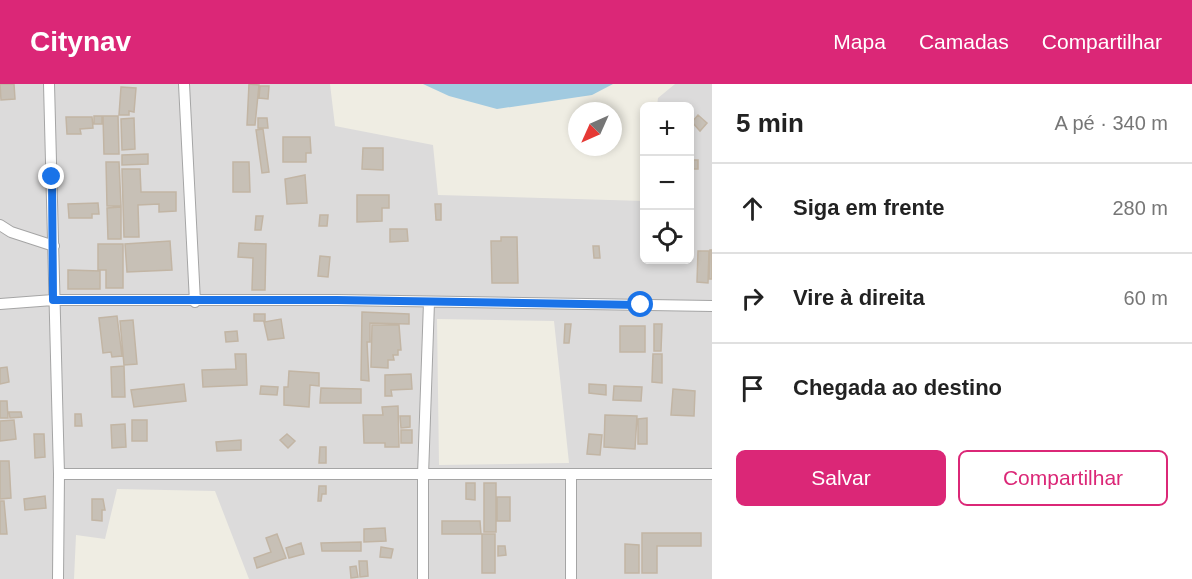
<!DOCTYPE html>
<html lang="pt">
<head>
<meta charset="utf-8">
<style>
  body { margin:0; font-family:Arial,sans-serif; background:#f6f6f6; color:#222 }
  .controls { position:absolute; right:18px; top:18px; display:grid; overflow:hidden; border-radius:9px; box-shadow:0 3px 9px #0003 }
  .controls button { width:54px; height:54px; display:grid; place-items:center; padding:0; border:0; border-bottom:2px solid #e0e0e0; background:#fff; color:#222; font:30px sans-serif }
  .compass { position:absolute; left:568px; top:18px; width:54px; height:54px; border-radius:50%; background:#fff; box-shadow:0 3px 9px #0003; rotate:225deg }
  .stop { position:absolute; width:18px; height:18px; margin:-14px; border:4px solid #1a73e8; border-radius:50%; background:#fff }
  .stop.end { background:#1a73e8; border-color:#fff; box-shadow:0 2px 6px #0008 }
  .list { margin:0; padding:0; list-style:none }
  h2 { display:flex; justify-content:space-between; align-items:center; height:78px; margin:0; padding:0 24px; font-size:26px }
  h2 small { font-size:20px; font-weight:400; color:#767676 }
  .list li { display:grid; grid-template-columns:39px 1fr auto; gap:18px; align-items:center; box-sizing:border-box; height:90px; padding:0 24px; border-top:2px solid #e0e0e0 }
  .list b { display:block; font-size:22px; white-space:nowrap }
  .list em { font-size:20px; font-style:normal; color:#767676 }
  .actions { display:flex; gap:12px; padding:18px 24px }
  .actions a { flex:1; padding:14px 0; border:2px solid #db2777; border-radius:9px; text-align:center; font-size:21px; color:#db2777 }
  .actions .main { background:#db2777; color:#fff }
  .icon { flex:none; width:33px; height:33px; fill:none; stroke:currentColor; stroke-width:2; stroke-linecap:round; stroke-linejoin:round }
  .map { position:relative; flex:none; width:712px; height:495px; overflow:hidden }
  header { display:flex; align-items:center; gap:36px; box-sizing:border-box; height:84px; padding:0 30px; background:#db2777; color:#fff }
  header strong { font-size:28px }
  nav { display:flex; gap:33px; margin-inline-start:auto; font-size:21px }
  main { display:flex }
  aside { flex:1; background:#fff }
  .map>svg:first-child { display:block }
  .residential { fill:#dcdbdb; fill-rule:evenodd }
  .water { fill:#a1cae0 }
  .building { fill:#c7c0b6; stroke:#c2b5a4; stroke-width:1.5 }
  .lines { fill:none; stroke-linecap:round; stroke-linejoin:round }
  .street-casing { stroke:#a5a5a5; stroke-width:12 }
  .street { stroke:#fff; stroke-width:10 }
  .route { stroke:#1a73e8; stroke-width:8 }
</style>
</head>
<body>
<header>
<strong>Citynav</strong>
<nav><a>Mapa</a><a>Camadas</a><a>Compartilhar</a></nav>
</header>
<main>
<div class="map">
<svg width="712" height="495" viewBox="0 0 712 495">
  <rect width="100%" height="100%" fill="#efede3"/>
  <!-- residential -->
  <path class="residential" d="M 0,0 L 330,0 L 335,42 L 433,61 L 438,111 L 644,117 L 644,176 L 690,176 L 690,22 L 657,22 L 658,14 L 675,0 L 712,0 L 712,495 L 249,495 L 215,407 L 117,405 L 105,455 L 76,451 L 74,495 L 0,495 ZM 437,235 L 554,237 L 569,379 L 439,381 Z"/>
  <!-- water -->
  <path class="water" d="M 423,0 L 613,0 L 592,11 L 497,25 L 449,12 Z"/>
  <!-- building -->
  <path class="building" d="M 0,0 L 14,0 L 15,15 L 1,16 Z
    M 249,0 L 259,1 L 255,41 L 247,41 Z
    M 260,2 L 269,2 L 268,15 L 259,14 Z
    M 121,3 L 136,4 L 134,28 L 129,27 L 129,31 L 119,31 Z
    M 698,31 L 707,39 L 700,47 L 692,38 Z
    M 94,32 L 102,32 L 102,40 L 94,40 Z
    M 103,32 L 118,32 L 119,70 L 104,70 Z
    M 66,33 L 92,33 L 93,44 L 80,45 L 81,50 L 67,50 Z
    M 134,34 L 135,65 L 122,66 L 121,35 Z
    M 258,34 L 267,34 L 268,44 L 258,44 Z
    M 263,45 L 269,88 L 262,89 L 256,46 Z
    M 283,53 L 310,53 L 311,69 L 306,69 L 306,78 L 283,78 Z
    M 363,64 L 383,64 L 383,86 L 362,85 Z
    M 148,70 L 148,80 L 122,81 L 122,71 Z
    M 690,76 L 698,76 L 698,85 L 690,85 Z
    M 106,78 L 119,78 L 121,122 L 107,122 Z
    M 233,78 L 249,78 L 250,108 L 233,108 Z
    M 122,85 L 140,85 L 141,108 L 176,108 L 176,127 L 159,128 L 159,120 L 138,121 L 139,153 L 124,153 Z
    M 305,91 L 307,119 L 287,120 L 285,95 Z
    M 357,111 L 389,111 L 389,124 L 382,124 L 382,137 L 357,138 Z
    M 98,119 L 99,130 L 92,130 L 92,134 L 69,134 L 68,120 Z
    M 435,120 L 441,120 L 441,136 L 436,136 Z
    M 121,123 L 121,155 L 108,155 L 107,124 Z
    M 320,131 L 328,131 L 327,142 L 319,142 Z
    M 256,132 L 263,132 L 261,146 L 255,146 Z
    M 390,145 L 407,145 L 408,157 L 390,158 Z
    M 501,153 L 517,153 L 518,199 L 492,199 L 491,157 L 501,157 Z
    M 170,157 L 172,186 L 127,188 L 125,160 Z
    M 239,159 L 266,160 L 265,206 L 252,206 L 253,174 L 238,173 Z
    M 98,160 L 123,160 L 123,204 L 106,204 L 106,186 L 98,186 Z
    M 593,162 L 599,162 L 600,174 L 594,174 Z
    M 710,166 L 712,166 L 712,195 L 709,195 Z
    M 698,167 L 709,167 L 708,199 L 697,198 Z
    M 320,172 L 330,173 L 328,193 L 318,192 Z
    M 68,186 L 100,187 L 100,205 L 68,205 Z
    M 362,228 L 409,230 L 409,240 L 370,239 L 370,258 L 367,258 L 369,297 L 361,296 Z
    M 254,230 L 265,230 L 265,237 L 254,237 Z
    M 117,232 L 122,272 L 112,273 L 111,268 L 103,269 L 99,234 Z
    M 281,235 L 284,254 L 268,256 L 264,238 Z
    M 133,236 L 137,280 L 124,281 L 120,237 Z
    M 565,240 L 571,240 L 569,259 L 564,259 Z
    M 654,240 L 662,240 L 661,267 L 654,267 Z
    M 372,241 L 399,241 L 401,266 L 398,266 L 398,271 L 393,271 L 394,276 L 388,276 L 388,284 L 371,283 Z
    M 620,242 L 645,242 L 645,268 L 620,268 Z
    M 237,247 L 238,257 L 226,258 L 225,248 Z
    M 235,270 L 246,270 L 247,301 L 203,303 L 202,286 L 236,285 Z
    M 653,270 L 662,270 L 662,299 L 652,298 Z
    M 124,282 L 125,313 L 112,313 L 111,283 Z
    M 7,283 L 9,298 L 0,300 L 0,284 Z
    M 289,287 L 319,289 L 319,302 L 310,301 L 309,323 L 284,321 L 284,303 L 288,303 Z
    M 411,290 L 412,305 L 391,306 L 392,312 L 385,312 L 385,291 Z
    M 184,300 L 186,317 L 134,323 L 131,306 Z
    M 589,300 L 606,301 L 606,311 L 589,309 Z
    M 261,302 L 278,303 L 277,311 L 260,310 Z
    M 614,302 L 642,303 L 641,317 L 613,316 Z
    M 321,304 L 361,305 L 361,319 L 320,319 Z
    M 673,305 L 695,307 L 694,332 L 671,331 Z
    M 0,317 L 7,317 L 8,334 L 0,334 Z
    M 398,322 L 399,363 L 385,363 L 385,359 L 364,359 L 363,331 L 383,331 L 382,323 Z
    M 9,328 L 21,328 L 22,333 L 10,334 Z
    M 75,330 L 81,330 L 82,342 L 75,342 Z
    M 605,331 L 637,332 L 635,365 L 604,363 Z
    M 400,332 L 410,332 L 410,343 L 401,344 Z
    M 647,334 L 647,360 L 638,360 L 638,335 Z
    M 14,336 L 16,355 L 0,357 L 0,337 Z
    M 132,336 L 147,336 L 147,357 L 132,357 Z
    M 125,340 L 126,363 L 112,364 L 111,341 Z
    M 401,346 L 412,346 L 412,359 L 401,359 Z
    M 34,350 L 44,350 L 45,373 L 35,374 Z
    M 287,350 L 295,357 L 288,364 L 280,356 Z
    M 589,350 L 602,351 L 600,371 L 587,370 Z
    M 241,356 L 241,366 L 217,367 L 216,358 Z
    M 320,363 L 326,363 L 326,379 L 319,379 Z
    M 0,377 L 9,377 L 11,414 L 0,415 Z
    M 466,399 L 475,399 L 475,416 L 466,415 Z
    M 484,399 L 496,399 L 496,448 L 484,448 Z
    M 319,402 L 326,402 L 326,410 L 322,410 L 321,417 L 318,417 Z
    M 45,412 L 46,424 L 25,426 L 24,415 Z
    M 497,413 L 510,413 L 510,437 L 497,437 Z
    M 92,415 L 103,415 L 105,426 L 102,426 L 102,437 L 92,436 Z
    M 0,417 L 4,417 L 7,450 L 0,450 Z
    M 442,437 L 480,437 L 481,450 L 442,450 Z
    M 385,444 L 386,457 L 364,458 L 364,445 Z
    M 642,449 L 701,449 L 701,462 L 657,462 L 657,489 L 642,489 Z
    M 277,450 L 286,474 L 257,484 L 254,474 L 271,468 L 266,454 Z
    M 482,450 L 495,450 L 495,489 L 482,489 Z
    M 361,458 L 361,467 L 322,467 L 321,459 Z
    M 301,459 L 304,470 L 289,474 L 286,464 Z
    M 625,460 L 639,461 L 639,489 L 625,489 Z
    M 498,462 L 505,462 L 506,471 L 498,472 Z
    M 381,463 L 393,465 L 391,474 L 380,473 Z
    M 359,477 L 367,477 L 368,492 L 360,493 Z
    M 356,482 L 358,493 L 351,494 L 350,483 Z"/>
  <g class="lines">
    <defs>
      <path id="street" d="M 49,0 L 59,390 L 58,495
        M 184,0 L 195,218
        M 0,141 L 11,148 L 54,162
        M 0,220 L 53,216 L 337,216 L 712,222
        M 59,390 L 712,390
        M 423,495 L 423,391 L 429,218
        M 571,495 L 571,390"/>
    </defs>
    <!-- street casing -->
    <use href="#street" class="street-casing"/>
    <!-- street -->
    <use href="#street" class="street"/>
  </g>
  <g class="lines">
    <!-- route -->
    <path class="route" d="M 52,93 L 53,216 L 337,216 L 641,221"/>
  </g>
</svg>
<div class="controls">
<button>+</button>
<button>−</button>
<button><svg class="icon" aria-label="locate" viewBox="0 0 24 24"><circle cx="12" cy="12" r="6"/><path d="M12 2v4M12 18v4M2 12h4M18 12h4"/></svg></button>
</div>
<svg class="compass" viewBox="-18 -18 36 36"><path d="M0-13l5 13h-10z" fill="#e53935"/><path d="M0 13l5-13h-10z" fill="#767676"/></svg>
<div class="stop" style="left:641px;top:221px"></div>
<div class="stop end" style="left:52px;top:93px"></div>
</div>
<aside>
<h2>5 min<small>A pé · 340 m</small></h2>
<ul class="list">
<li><svg class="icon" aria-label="ahead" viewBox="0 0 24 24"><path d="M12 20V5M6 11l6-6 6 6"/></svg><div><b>Siga em frente</b></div><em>280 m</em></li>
<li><svg class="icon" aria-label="right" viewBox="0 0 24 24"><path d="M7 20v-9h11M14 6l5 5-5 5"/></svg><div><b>Vire à direita</b></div><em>60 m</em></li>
<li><svg class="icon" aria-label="arrive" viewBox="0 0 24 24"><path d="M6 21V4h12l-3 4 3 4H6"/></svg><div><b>Chegada ao destino</b></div></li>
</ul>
<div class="actions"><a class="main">Salvar</a><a>Compartilhar</a></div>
</aside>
</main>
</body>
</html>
